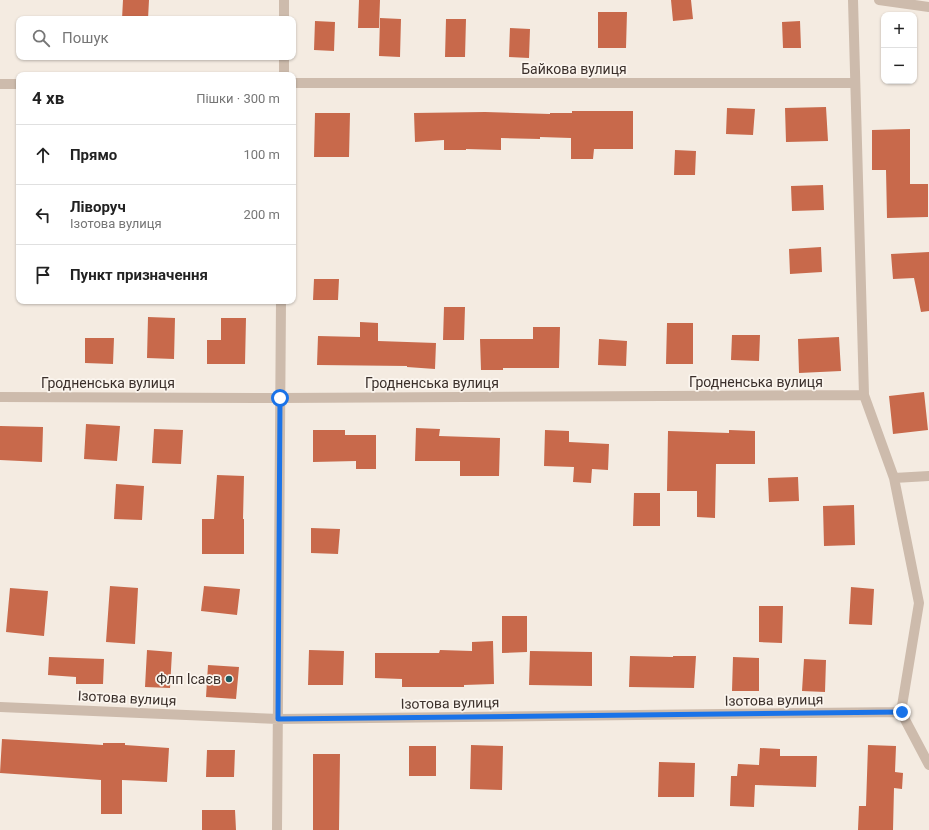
<!DOCTYPE html>
<html lang="uk">
<head>
<meta charset="utf-8">
<style>
  body { margin:0; font-family:Roboto,sans-serif; background:#f2f2f2; color:#222 }
  .controls { position:absolute; right:12px; top:12px; display:grid; overflow:hidden; border-radius:8px; box-shadow:0 1px 3px #0004 }
  .controls button { width:36px; height:36px; display:grid; place-items:center; padding:0; border:0; border-bottom:1px solid #e0e0e0; background:#fff; color:#222; font:20px sans-serif }
  .stop { position:absolute; width:12px; height:12px; margin:-9px; border:3px solid #1a73e8; border-radius:50%; background:#fff }
  .stop.end { background:#1a73e8; border-color:#fff; box-shadow:0 1px 4px #0008 }
  .list { margin:0; padding:0; list-style:none }
  h2 { display:flex; justify-content:space-between; align-items:center; height:52px; margin:0; padding:0 16px; font-size:17px }
  h2 small { font-size:13px; font-weight:400; color:#767676 }
  .list li { display:grid; grid-template-columns:26px 1fr auto; gap:12px; align-items:center; box-sizing:border-box; height:60px; padding:0 16px; border-top:1px solid #e0e0e0 }
  .list b { display:block; font-size:15px; white-space:nowrap }
  .list p { margin:0; font-size:13px; white-space:nowrap; color:#767676 }
  .list em { font-size:13px; font-style:normal; color:#767676 }
  .icon { flex:none; width:22px; height:22px; fill:none; stroke:currentColor; stroke-width:2; stroke-linecap:round; stroke-linejoin:round }
  .map { position:relative; flex:none; width:929px; height:830px; overflow:hidden }
  .search { position:absolute; background:#fff; box-shadow:0 1px 3px #0004; left:16px; top:16px; width:280px; height:44px; display:flex; align-items:center; gap:10px; box-sizing:border-box; padding:0 14px; border-radius:8px; color:#767676; font-size:15px }
  .panel { position:absolute; background:#fff; box-shadow:0 1px 3px #0004; left:16px; top:72px; width:280px; height:232px; border-radius:8px }
  .map>svg:first-child { display:block }
  .building { fill:#c8694b }
  .lines { fill:none; stroke-linecap:round; stroke-linejoin:round }
  .street { stroke:#cdbbac; stroke-width:10 }
  .route { stroke:#1a73e8; stroke-width:5 }
  .poi-dot { fill:#1f5a5e; stroke:#fbf5ee; stroke-width:1.5 }
  .labels { text-anchor:middle; dominant-baseline:central; stroke-width:3.5; stroke-linejoin:round; paint-order:stroke }
  .street-label { font-size:14px; fill:#3b302b; stroke:#fbf5ee }
  .poi-label { font-size:14px; fill:#3b302b; stroke:#fbf5ee; text-anchor:end }
</style>
</head>
<body>
<div class="map">
<svg width="929" height="830" viewBox="0 0 929 830">
  <rect width="100%" height="100%" fill="#f4ebe1"/>
  <!-- building -->
  <path class="building" d="M 123,0 L 149,0 L 148,19 L 122,19 Z
    M 359,0 L 380,0 L 379,28 L 358,28 Z
    M 671,0 L 691,0 L 693,19 L 673,21 Z
    M 598,12 L 627,12 L 626,48 L 598,48 Z
    M 380,18 L 401,19 L 400,57 L 379,56 Z
    M 446,19 L 466,19 L 465,57 L 445,57 Z
    M 315,21 L 335,22 L 334,51 L 314,50 Z
    M 800,21 L 801,48 L 783,48 L 782,22 Z
    M 510,28 L 530,29 L 529,58 L 509,57 Z
    M 826,107 L 828,141 L 786,142 L 785,108 Z
    M 727,108 L 755,109 L 753,135 L 726,134 Z
    M 572,111 L 633,111 L 633,149 L 594,149 L 593,159 L 571,159 L 571,138 L 540,137 L 540,139 L 501,138 L 501,150 L 466,149 L 466,150 L 444,150 L 444,140 L 415,142 L 414,113 L 485,112 L 550,114 L 550,113 L 572,113 Z
    M 315,113 L 350,113 L 349,157 L 314,157 Z
    M 910,129 L 910,184 L 928,184 L 928,217 L 887,218 L 886,170 L 872,170 L 872,130 Z
    M 675,150 L 696,151 L 695,175 L 674,175 Z
    M 823,185 L 824,210 L 792,211 L 791,186 Z
    M 821,247 L 822,272 L 790,274 L 789,249 Z
    M 929,252 L 929,311 L 921,312 L 914,278 L 893,279 L 891,254 Z
    M 314,279 L 339,279 L 338,300 L 313,300 Z
    M 444,307 L 465,307 L 464,340 L 443,340 Z
    M 148,317 L 175,318 L 174,359 L 147,358 Z
    M 221,318 L 246,318 L 245,364 L 207,364 L 207,340 L 221,340 Z
    M 360,322 L 378,323 L 378,341 L 436,343 L 435,369 L 407,367 L 407,366 L 317,365 L 318,336 L 360,337 Z
    M 667,323 L 693,323 L 693,364 L 666,364 Z
    M 533,327 L 560,327 L 559,368 L 503,368 L 503,370 L 481,370 L 480,339 L 533,339 Z
    M 732,335 L 760,335 L 759,361 L 731,360 Z
    M 839,337 L 841,371 L 799,373 L 798,339 Z
    M 85,338 L 114,338 L 113,364 L 85,363 Z
    M 599,339 L 627,341 L 626,366 L 598,365 Z
    M 924,392 L 928,430 L 893,434 L 889,396 Z
    M 86,424 L 120,426 L 117,461 L 84,459 Z
    M 0,426 L 43,427 L 42,462 L 0,460 Z
    M 416,428 L 440,429 L 439,436 L 500,438 L 499,476 L 460,476 L 460,461 L 415,461 Z
    M 154,429 L 183,430 L 181,464 L 152,463 Z
    M 313,430 L 345,430 L 345,435 L 376,435 L 376,469 L 356,469 L 356,461 L 313,462 Z
    M 545,430 L 569,431 L 569,442 L 609,444 L 608,470 L 592,469 L 591,483 L 573,482 L 574,467 L 544,466 Z
    M 729,430 L 755,431 L 755,464 L 716,464 L 715,518 L 697,517 L 697,491 L 667,491 L 668,431 L 729,433 Z
    M 217,475 L 244,476 L 243,519 L 244,519 L 244,554 L 202,554 L 202,519 L 214,519 Z
    M 798,477 L 799,501 L 769,502 L 768,478 Z
    M 116,484 L 144,486 L 142,520 L 114,519 Z
    M 634,493 L 660,493 L 660,526 L 633,526 Z
    M 854,505 L 855,545 L 824,546 L 823,506 Z
    M 311,528 L 340,529 L 338,554 L 311,553 Z
    M 110,586 L 138,588 L 135,644 L 106,642 Z
    M 204,586 L 240,589 L 237,615 L 201,611 Z
    M 851,587 L 874,589 L 872,625 L 849,624 Z
    M 10,588 L 48,591 L 44,636 L 6,632 Z
    M 759,606 L 783,606 L 782,643 L 759,642 Z
    M 502,616 L 527,616 L 527,652 L 502,653 Z
    M 493,641 L 494,684 L 464,685 L 464,687 L 402,687 L 402,679 L 375,678 L 375,653 L 439,653 L 440,650 L 472,651 L 472,642 Z
    M 147,650 L 172,652 L 170,688 L 145,687 Z
    M 309,650 L 344,651 L 343,685 L 308,685 Z
    M 530,651 L 592,652 L 592,686 L 529,685 Z
    M 630,656 L 673,657 L 673,656 L 696,656 L 694,688 L 629,687 Z
    M 49,657 L 104,659 L 103,684 L 76,684 L 76,677 L 48,675 Z
    M 733,657 L 759,658 L 759,691 L 732,691 Z
    M 804,659 L 826,660 L 825,692 L 802,691 Z
    M 208,665 L 239,667 L 236,699 L 206,697 Z
    M 2,739 L 103,745 L 103,743 L 125,743 L 125,745 L 169,748 L 167,782 L 122,780 L 122,814 L 101,814 L 101,780 L 0,773 Z
    M 471,745 L 503,746 L 502,790 L 470,789 Z
    M 868,745 L 896,746 L 895,772 L 903,773 L 902,789 L 894,788 L 893,830 L 858,830 L 859,806 L 866,806 Z
    M 409,746 L 436,746 L 436,776 L 409,776 Z
    M 760,748 L 780,749 L 780,756 L 817,756 L 816,787 L 755,785 L 754,807 L 730,806 L 731,776 L 737,776 L 738,764 L 759,765 Z
    M 207,750 L 235,750 L 234,777 L 206,777 Z
    M 313,754 L 340,754 L 339,830 L 313,830 Z
    M 659,762 L 695,763 L 694,797 L 658,797 Z
    M 202,810 L 235,810 L 236,830 L 202,830 Z"/>
  <g class="lines">
    <!-- street -->
    <path class="street" d="M 853,0 L 864,395 L 894,478 L 919,603 L 901,712 L 929,765
      M 879,0 L 929,7
      M 284,19 L 284,0
      M 284,75 L 284,57
      M 293,83 L 855,83
      M 0,84 L 19,84
      M 0,397 L 280,398 L 864,395
      M 894,478 L 929,476
      M 0,707 L 278,719 L 901,712
      M 277,830 L 281,301"/>
  </g>
  <g class="lines">
    <!-- route -->
    <path class="route" d="M 280,398 L 278,719 L 902,712"/>
  </g>
  <!-- markers -->
  <circle class="poi-dot" cx="229" cy="679" r="4"/>
  <g class="labels">
    <!-- street labels -->
    <g class="street-label">
      <text x="574" y="69">Байкова вулиця</text>
      <text x="756" y="382">Гродненська вулиця</text>
      <text x="108" y="383">Гродненська вулиця</text>
      <text x="432" y="383">Гродненська вулиця</text>
      <text transform="translate(127 698) rotate(3)">Ізотова вулиця</text>
      <text transform="translate(774 700) rotate(-1)">Ізотова вулиця</text>
      <text transform="translate(450 703) rotate(-1)">Ізотова вулиця</text>
    </g>
    <!-- poi labels -->
    <g class="poi-label">
      <text x="221" y="679">Флп Ісаєв</text>
    </g>
  </g>
</svg>
<div class="controls">
<button>+</button>
<button>−</button>
</div>
<div class="stop" style="left:280px;top:398px"></div>
<div class="stop end" style="left:902px;top:712px"></div>
<div class="search"><svg class="icon" aria-label="search" viewBox="0 0 24 24"><circle cx="10" cy="10" r="6"/><path d="M15 15l6 6"/></svg>Пошук</div>
<section class="panel">
<h2>4 хв<small>Пішки · 300 m</small></h2>
<ul class="list">
<li><svg class="icon" aria-label="ahead" viewBox="0 0 24 24"><path d="M12 20V5M6 11l6-6 6 6"/></svg><div><b>Прямо</b></div><em>100 m</em></li>
<li><svg class="icon" aria-label="left" viewBox="0 0 24 24"><path d="M17 20v-9H6M10 6l-5 5 5 5"/></svg><div><b>Ліворуч</b><p>Ізотова вулиця</p></div><em>200 m</em></li>
<li><svg class="icon" aria-label="arrive" viewBox="0 0 24 24"><path d="M6 21V4h12l-3 4 3 4H6"/></svg><div><b>Пункт призначення</b></div></li>
</ul>
</section>
</div>
</body>
</html>
